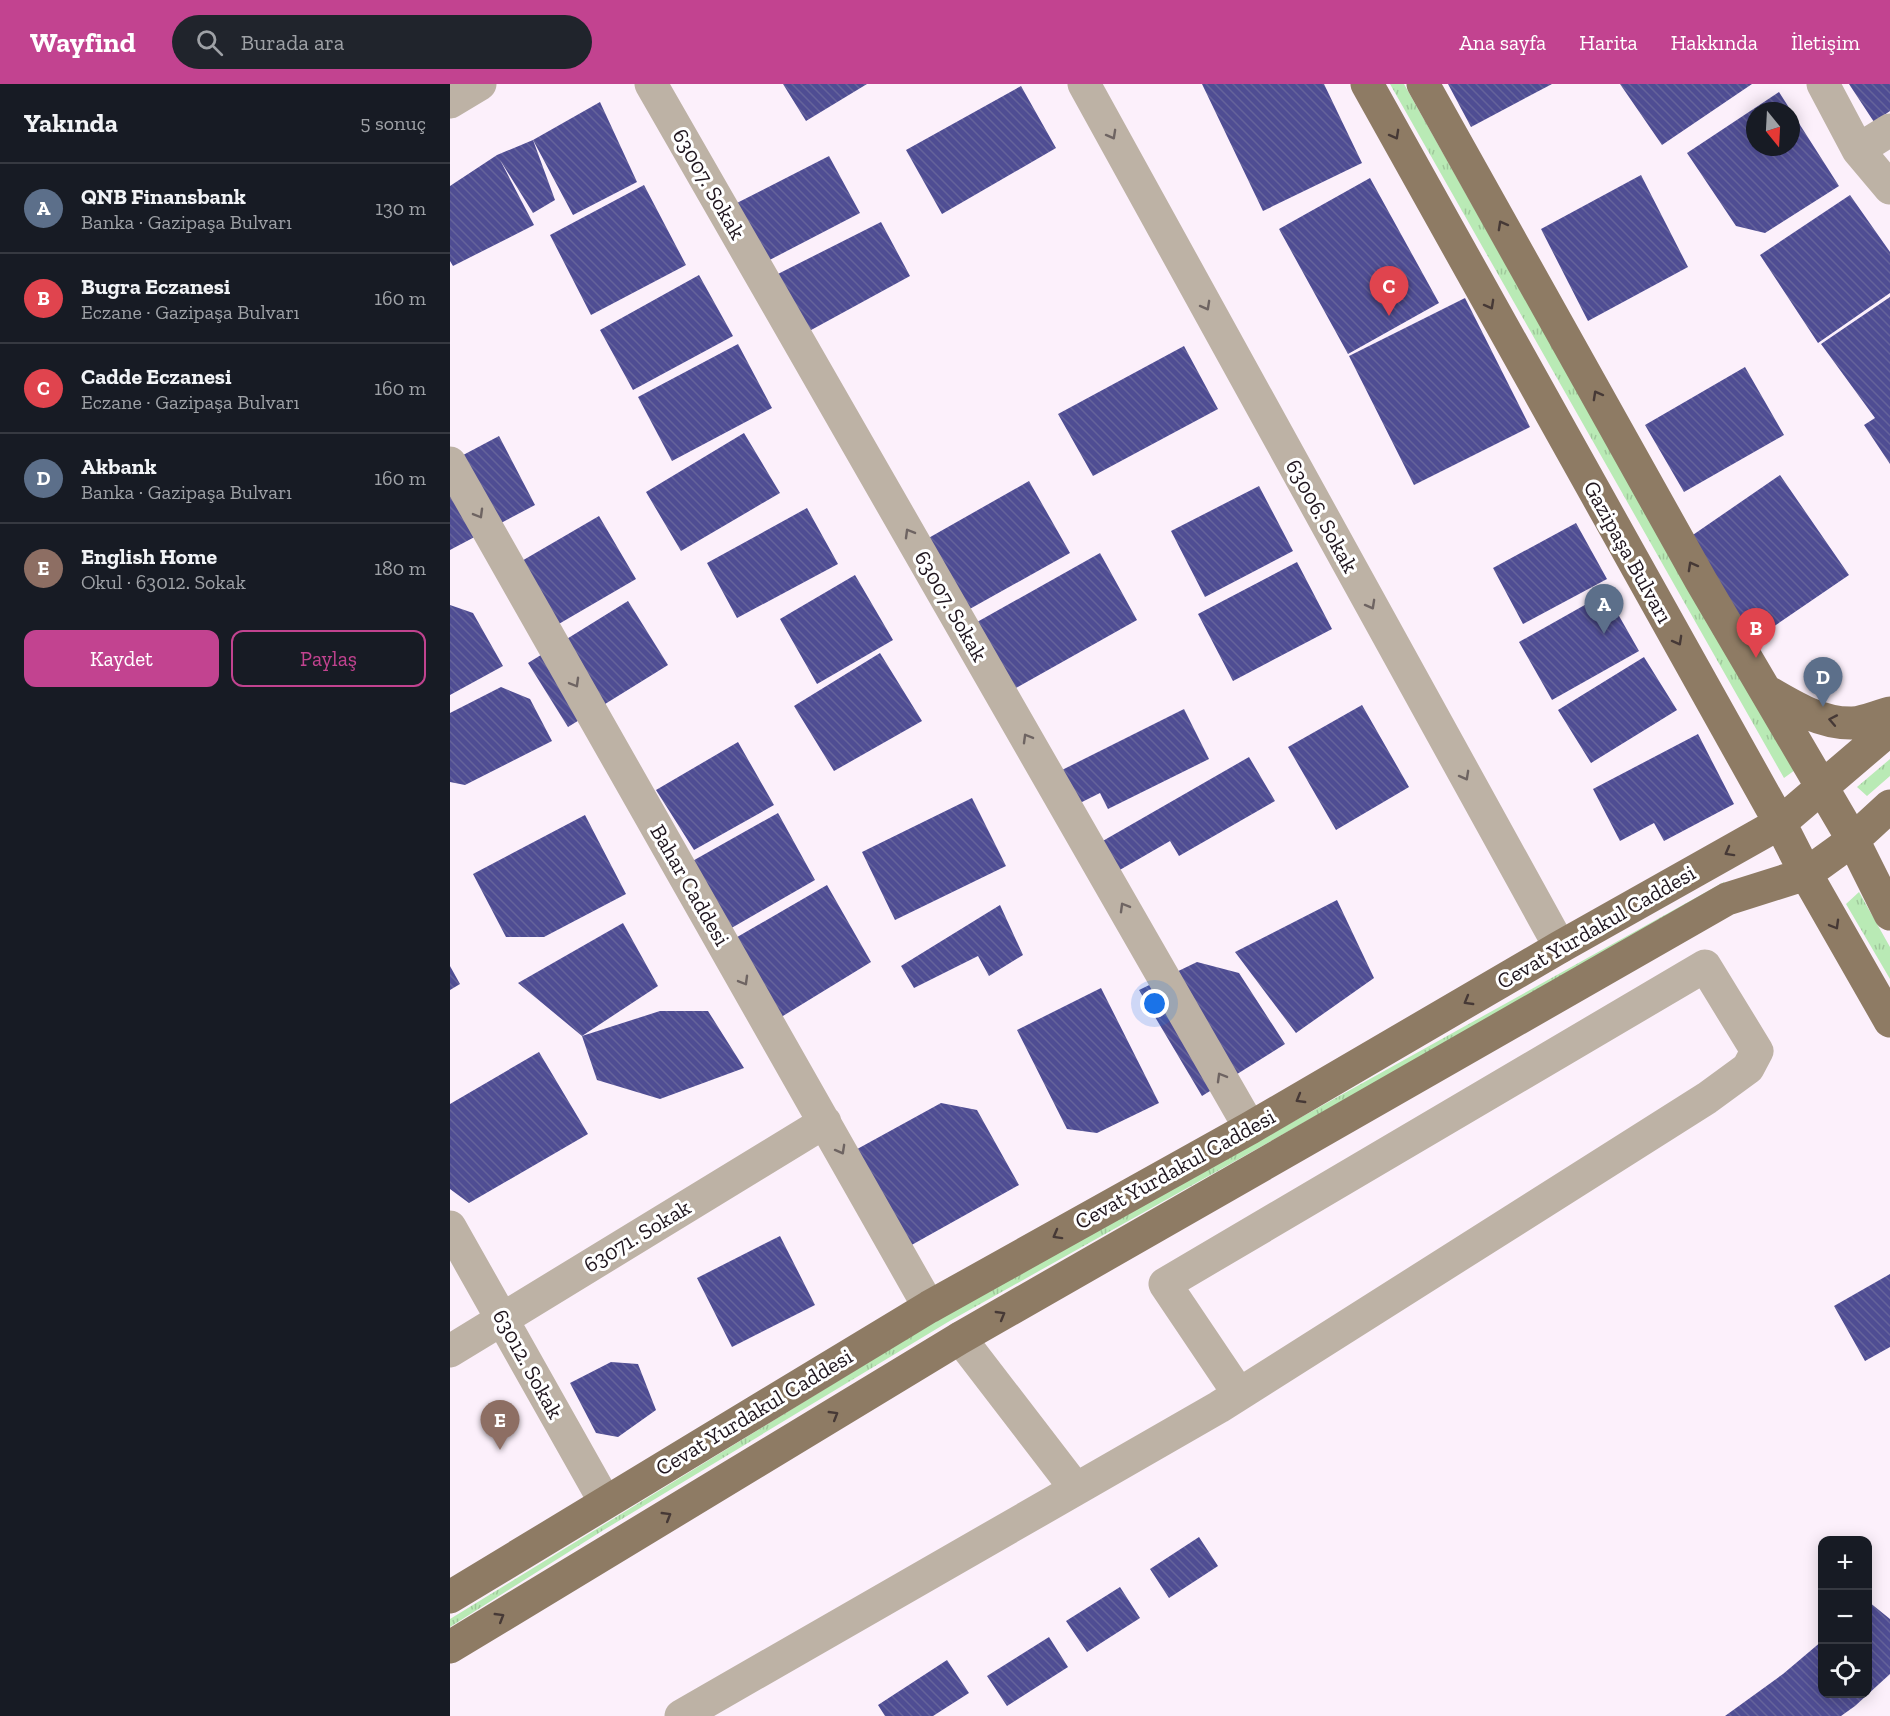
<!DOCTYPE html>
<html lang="tr">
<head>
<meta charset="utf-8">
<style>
  body { margin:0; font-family:"Zilla Slab",serif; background:#20242c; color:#f1f3f6 }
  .controls { position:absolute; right:18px; bottom:18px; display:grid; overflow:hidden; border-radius:12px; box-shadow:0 3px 15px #0003 }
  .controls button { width:54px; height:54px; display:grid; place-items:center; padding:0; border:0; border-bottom:2px solid #363941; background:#171b24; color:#f1f3f6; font:30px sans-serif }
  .compass { position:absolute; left:1296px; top:18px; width:54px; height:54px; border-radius:50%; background:#171b24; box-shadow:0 3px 15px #0003; rotate:162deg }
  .you { position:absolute; left:705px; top:920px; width:21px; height:21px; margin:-15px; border:4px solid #fff; border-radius:50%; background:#1a73e8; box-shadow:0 0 0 9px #1a73e833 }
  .badge { display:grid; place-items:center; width:39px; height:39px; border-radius:50%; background:#c24390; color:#fff; font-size:20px; font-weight:700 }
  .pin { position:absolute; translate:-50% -50px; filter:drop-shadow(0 2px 3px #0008) }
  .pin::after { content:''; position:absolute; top:32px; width:21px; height:18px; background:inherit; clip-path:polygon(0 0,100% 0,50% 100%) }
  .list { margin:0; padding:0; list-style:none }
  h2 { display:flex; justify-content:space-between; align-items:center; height:78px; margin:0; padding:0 24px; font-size:26px }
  h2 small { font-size:20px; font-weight:400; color:#9ea1a6 }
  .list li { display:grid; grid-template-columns:39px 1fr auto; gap:18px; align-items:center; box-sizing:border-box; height:90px; padding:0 24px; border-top:2px solid #363941 }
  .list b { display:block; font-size:22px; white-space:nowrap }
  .list p { margin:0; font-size:20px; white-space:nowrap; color:#9ea1a6 }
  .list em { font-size:20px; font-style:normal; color:#9ea1a6 }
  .actions { display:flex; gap:12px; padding:18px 24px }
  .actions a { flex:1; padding:14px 0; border:2px solid #c24390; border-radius:12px; text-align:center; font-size:21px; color:#c24390 }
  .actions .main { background:#c24390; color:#fff }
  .icon { flex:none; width:33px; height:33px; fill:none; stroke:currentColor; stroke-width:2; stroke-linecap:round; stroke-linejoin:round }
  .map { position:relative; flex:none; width:1440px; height:1632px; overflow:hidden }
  header { display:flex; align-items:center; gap:36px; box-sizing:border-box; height:84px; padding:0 30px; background:#c24390; color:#fff }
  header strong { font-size:28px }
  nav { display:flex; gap:33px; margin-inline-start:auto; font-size:21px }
  .search { width:420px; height:54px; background:#20242c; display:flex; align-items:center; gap:15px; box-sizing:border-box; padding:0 21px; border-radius:33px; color:#9ea1a6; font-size:22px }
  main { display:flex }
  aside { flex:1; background:#171b24 }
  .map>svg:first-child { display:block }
  .grass { fill:url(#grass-tufts) }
  .building { fill:url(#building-back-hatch); fill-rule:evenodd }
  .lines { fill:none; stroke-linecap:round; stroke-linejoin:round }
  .minor { stroke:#bdb2a5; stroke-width:33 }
  .major { stroke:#8e7b64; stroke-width:33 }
  .oneway { stroke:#6e6462 }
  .oneway2 { stroke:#463936 }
  .labels { text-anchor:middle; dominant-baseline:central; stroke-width:6; stroke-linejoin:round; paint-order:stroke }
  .street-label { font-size:22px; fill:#1f151e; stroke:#fff }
</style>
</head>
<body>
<header>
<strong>Wayfind</strong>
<div class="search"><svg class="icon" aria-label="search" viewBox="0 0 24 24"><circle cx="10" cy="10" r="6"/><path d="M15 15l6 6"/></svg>Burada ara</div>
<nav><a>Ana sayfa</a><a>Harita</a><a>Hakkında</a><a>İletişim</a></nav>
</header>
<main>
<aside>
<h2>Yakında<small>5 sonuç</small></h2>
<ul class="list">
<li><span class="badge" style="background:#5c6f8a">A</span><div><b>QNB Finansbank</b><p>Banka · Gazipaşa Bulvarı</p></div><em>130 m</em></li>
<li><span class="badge" style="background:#e0444e">B</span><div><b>Bugra Eczanesi</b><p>Eczane · Gazipaşa Bulvarı</p></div><em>160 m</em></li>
<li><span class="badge" style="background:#e0444e">C</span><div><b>Cadde Eczanesi</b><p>Eczane · Gazipaşa Bulvarı</p></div><em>160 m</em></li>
<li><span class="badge" style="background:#5c6f8a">D</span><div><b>Akbank</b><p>Banka · Gazipaşa Bulvarı</p></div><em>160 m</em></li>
<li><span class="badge" style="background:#8d6e63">E</span><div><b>English Home</b><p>Okul · 63012. Sokak</p></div><em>180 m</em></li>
</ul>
<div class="actions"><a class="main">Kaydet</a><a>Paylaş</a></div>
</aside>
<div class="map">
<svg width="1440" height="1632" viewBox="0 0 1440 1632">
  <defs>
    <pattern id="grass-tufts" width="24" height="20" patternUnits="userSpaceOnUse" patternTransform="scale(1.5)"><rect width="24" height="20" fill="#b9eab5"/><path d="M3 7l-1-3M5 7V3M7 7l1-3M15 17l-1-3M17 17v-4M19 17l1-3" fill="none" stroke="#9fc89b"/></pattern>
    <pattern id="building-back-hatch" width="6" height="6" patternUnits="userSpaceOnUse" patternTransform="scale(1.5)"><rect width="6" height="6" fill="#4f4d93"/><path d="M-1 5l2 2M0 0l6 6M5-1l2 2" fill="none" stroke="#65639b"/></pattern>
  </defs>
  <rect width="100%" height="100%" fill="#fcf0fb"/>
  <!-- grass -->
  <path class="grass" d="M 940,0 L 954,0 L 1232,493 L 1345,686 L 1334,694 Z
    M 1440,675 L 1440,692 L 1417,712 L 1407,703 Z
    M 1274,798 L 1276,802 L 498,1238 L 152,1447 L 0,1543 L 0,1535 L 492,1233 Z
    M 1409,808 L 1440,863 L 1440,895 L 1396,820 Z"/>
  <!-- building -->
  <path class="building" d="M 333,0 L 417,0 L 356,37 Z
    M 752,0 L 874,0 L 912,79 L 813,127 Z
    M 998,0 L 1102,0 L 1021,43 Z
    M 1170,0 L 1302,0 L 1212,61 Z
    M 1399,0 L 1440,0 L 1440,27 L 1424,38 Z
    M 571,2 L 606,64 L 492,130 L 456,66 Z
    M 1329,8 L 1389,102 L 1315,149 L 1286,142 L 1237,69 ZM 1305,27 L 1341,27 L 1341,63 L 1305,63 Z
    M 150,18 L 187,98 L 123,131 L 83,56 Z
    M 83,56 L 105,116 L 83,129 L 50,76 L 84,141 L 3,182 L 0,177 L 0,102 L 47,71 Z
    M 379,72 L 410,129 L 310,181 L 279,123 Z
    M 1191,91 L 1238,183 L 1138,237 L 1091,145 Z
    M 920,94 L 989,219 L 898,270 L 829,145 Z
    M 194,101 L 236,181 L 141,231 L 100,151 Z
    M 1400,111 L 1440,168 L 1440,209 L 1368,259 L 1310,171 Z
    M 431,138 L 460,192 L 341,257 L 308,200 Z
    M 249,191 L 283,252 L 183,306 L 150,246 Z
    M 1440,213 L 1440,380 L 1414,341 L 1425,334 L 1371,260 Z
    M 1015,214 L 1080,343 L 964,401 L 899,272 Z
    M 288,260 L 322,324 L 222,377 L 188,313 Z
    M 734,262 L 768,325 L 643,392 L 608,330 Z
    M 1295,283 L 1334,351 L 1234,408 L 1195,341 Z
    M 294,349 L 330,409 L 231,467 L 196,408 Z
    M 49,352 L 85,421 L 0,466 L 0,378 Z
    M 1330,391 L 1399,491 L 1320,545 L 1301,548 L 1237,455 Z
    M 579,397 L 620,469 L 509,531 L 468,460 Z
    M 809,402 L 843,467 L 755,513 L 721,447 Z
    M 357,424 L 388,480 L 287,534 L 257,479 Z
    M 149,432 L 186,495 L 83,555 L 46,492 Z
    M 1126,439 L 1157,495 L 1073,540 L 1043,484 Z
    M 650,469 L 687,536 L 557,609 L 520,542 Z
    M 847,478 L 882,545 L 783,597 L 748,530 Z
    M 405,491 L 443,556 L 367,600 L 330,535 Z
    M 1156,509 L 1189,567 L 1102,616 L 1069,558 Z
    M 178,517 L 218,581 L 118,643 L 78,579 Z
    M 0,521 L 23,529 L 53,582 L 0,611 Z
    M 430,569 L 472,637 L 384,687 L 344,622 Z
    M 1194,573 L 1227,626 L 1141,679 L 1108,626 Z
    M 51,603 L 80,615 L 102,657 L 15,701 L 0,698 L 0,629 Z
    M 912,621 L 959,703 L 886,746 L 838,663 Z
    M 734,625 L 759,675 L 658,725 L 650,709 L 620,724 L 602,691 Z
    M 1248,650 L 1284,720 L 1214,757 L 1204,739 L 1170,757 L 1143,705 Z
    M 288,658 L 324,721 L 244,766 L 206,706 Z
    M 799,673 L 825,717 L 729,772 L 720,757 L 668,787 L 651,758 Z
    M 522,714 L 556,782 L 445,836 L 412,768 Z
    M 328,729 L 365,796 L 278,846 L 239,779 Z
    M 135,731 L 176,810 L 94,853 L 56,853 L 23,790 Z
    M 377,801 L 421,878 L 328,935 L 282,856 Z
    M 887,816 L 924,894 L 846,949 L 785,868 Z
    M 550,821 L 573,871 L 539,892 L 528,872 L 464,904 L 451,882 Z
    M 173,839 L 208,902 L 132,952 L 68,899 Z
    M 747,878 L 789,889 L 835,960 L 752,1012 L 689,906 Z
    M 0,882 L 10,900 L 0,906 Z
    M 651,904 L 709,1019 L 647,1049 L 617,1045 L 567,946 Z
    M 210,927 L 258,927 L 294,984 L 210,1015 L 147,996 L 132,952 Z
    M 89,968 L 138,1050 L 19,1119 L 0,1105 L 0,1020 Z
    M 491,1019 L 527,1026 L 569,1101 L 458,1163 L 400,1069 Z
    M 330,1152 L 365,1221 L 282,1263 L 247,1194 Z
    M 1440,1190 L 1440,1263 L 1415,1277 L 1384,1222 Z
    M 161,1278 L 188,1280 L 206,1326 L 168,1353 L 146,1349 L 120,1299 Z
    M 749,1453 L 768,1482 L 719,1514 L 700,1485 Z
    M 670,1503 L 690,1534 L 637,1568 L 616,1537 Z
    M 1418,1518 L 1419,1518 L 1440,1535 L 1440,1590 L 1405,1622 L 1391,1632 L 1275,1632 L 1333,1590 L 1372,1557 L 1372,1610 L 1418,1610 Z
    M 599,1553 L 618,1583 L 557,1622 L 537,1592 Z
    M 497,1576 L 519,1609 L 483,1632 L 435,1632 L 428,1621 Z"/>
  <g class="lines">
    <!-- minor -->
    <path class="minor" d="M 201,0 L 800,1044
      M 634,0 L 1110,863
      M 1373,0 L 1408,66 L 1440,104
      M 0,18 L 30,0
      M 1408,66 L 1440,46
      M 0,379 L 479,1223
      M 0,1143 L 155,1418
      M 510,1254 L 626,1405
      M 0,1267 L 375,1038
      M 231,1632 L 769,1323 L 1257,1014 L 1298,984 L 1307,967 L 1255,882 L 715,1200 L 789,1310"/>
    <!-- major -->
    <path class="major" d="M 917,0 L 1330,739 L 1356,790 L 1440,937
      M 973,0 L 1251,497 L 1403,756 L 1440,830
      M 1315,606 C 1342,622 1371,640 1403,639 C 1415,638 1428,632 1440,629
      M 0,1513 L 479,1223 L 800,1044 L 1110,863 L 1330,739 L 1440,645
      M 0,1563 L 510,1254 L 1277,815 L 1356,790 L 1403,756 L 1440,722"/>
  </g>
  <!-- one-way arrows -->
  <defs><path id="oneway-chevron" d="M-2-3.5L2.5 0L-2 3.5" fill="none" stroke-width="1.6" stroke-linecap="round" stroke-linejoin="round" transform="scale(1.5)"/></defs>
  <g class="oneway">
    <use href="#oneway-chevron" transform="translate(662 51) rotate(61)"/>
    <use href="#oneway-chevron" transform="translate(756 222) rotate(61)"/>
    <use href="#oneway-chevron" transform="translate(29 430) rotate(60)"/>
    <use href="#oneway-chevron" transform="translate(459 449) rotate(-120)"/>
    <use href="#oneway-chevron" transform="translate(921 521) rotate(61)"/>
    <use href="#oneway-chevron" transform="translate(125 599) rotate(60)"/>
    <use href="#oneway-chevron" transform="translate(577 654) rotate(-120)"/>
    <use href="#oneway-chevron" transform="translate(1015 692) rotate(61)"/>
    <use href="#oneway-chevron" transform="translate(674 823) rotate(-120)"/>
    <use href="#oneway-chevron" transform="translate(294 897) rotate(60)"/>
    <use href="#oneway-chevron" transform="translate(771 993) rotate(-120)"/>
    <use href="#oneway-chevron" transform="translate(391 1066) rotate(61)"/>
  </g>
  <g class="oneway2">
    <use href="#oneway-chevron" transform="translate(945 51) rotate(61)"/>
    <use href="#oneway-chevron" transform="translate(1052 141) rotate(-119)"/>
    <use href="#oneway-chevron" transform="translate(1040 221) rotate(61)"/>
    <use href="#oneway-chevron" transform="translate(1147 311) rotate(-119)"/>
    <use href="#oneway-chevron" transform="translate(1242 482) rotate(-119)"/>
    <use href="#oneway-chevron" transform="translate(1228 557) rotate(61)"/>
    <use href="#oneway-chevron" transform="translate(1383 636) rotate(-169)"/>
    <use href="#oneway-chevron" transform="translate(1279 768) rotate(151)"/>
    <use href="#oneway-chevron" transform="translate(1385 841) rotate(60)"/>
    <use href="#oneway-chevron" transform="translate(1018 917) rotate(150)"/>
    <use href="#oneway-chevron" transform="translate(850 1015) rotate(150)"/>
    <use href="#oneway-chevron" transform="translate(607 1151) rotate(151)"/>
    <use href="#oneway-chevron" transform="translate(551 1231) rotate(-30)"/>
    <use href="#oneway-chevron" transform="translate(384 1331) rotate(-31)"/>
    <use href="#oneway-chevron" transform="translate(217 1432) rotate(-31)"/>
    <use href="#oneway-chevron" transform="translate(50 1533) rotate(-31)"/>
  </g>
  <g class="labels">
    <!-- street labels -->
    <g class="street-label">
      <text transform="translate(259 100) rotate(60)">63007. Sokak</text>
      <text transform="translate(872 432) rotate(61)">63006. Sokak</text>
      <text transform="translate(1178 468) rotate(61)">Gazipaşa Bulvarı</text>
      <text transform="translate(501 522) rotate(60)">63007. Sokak</text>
      <text transform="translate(240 801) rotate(60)">Bahar Caddesi</text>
      <text transform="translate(1146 843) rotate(-30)">Cevat Yurdakul Caddesi</text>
      <text transform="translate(725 1085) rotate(-29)">Cevat Yurdakul Caddesi</text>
      <text transform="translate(187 1152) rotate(-31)">63071. Sokak</text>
      <text transform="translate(78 1280) rotate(61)">63012. Sokak</text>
      <text transform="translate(304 1328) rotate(-31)">Cevat Yurdakul Caddesi</text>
    </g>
  </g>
</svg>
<div class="controls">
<button>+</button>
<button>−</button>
<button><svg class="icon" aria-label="locate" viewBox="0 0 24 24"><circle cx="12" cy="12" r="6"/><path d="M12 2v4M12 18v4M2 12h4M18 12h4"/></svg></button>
</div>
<svg class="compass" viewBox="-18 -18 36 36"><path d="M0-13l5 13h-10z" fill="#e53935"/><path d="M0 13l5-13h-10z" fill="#9ea1a6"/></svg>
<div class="you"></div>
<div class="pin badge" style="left:1154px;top:550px;background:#5c6f8a">A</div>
<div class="pin badge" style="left:1306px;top:574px;background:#e0444e">B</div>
<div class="pin badge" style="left:939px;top:232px;background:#e0444e">C</div>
<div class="pin badge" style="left:1373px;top:623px;background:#5c6f8a">D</div>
<div class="pin badge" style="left:50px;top:1366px;background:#8d6e63">E</div>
</div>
</main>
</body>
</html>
